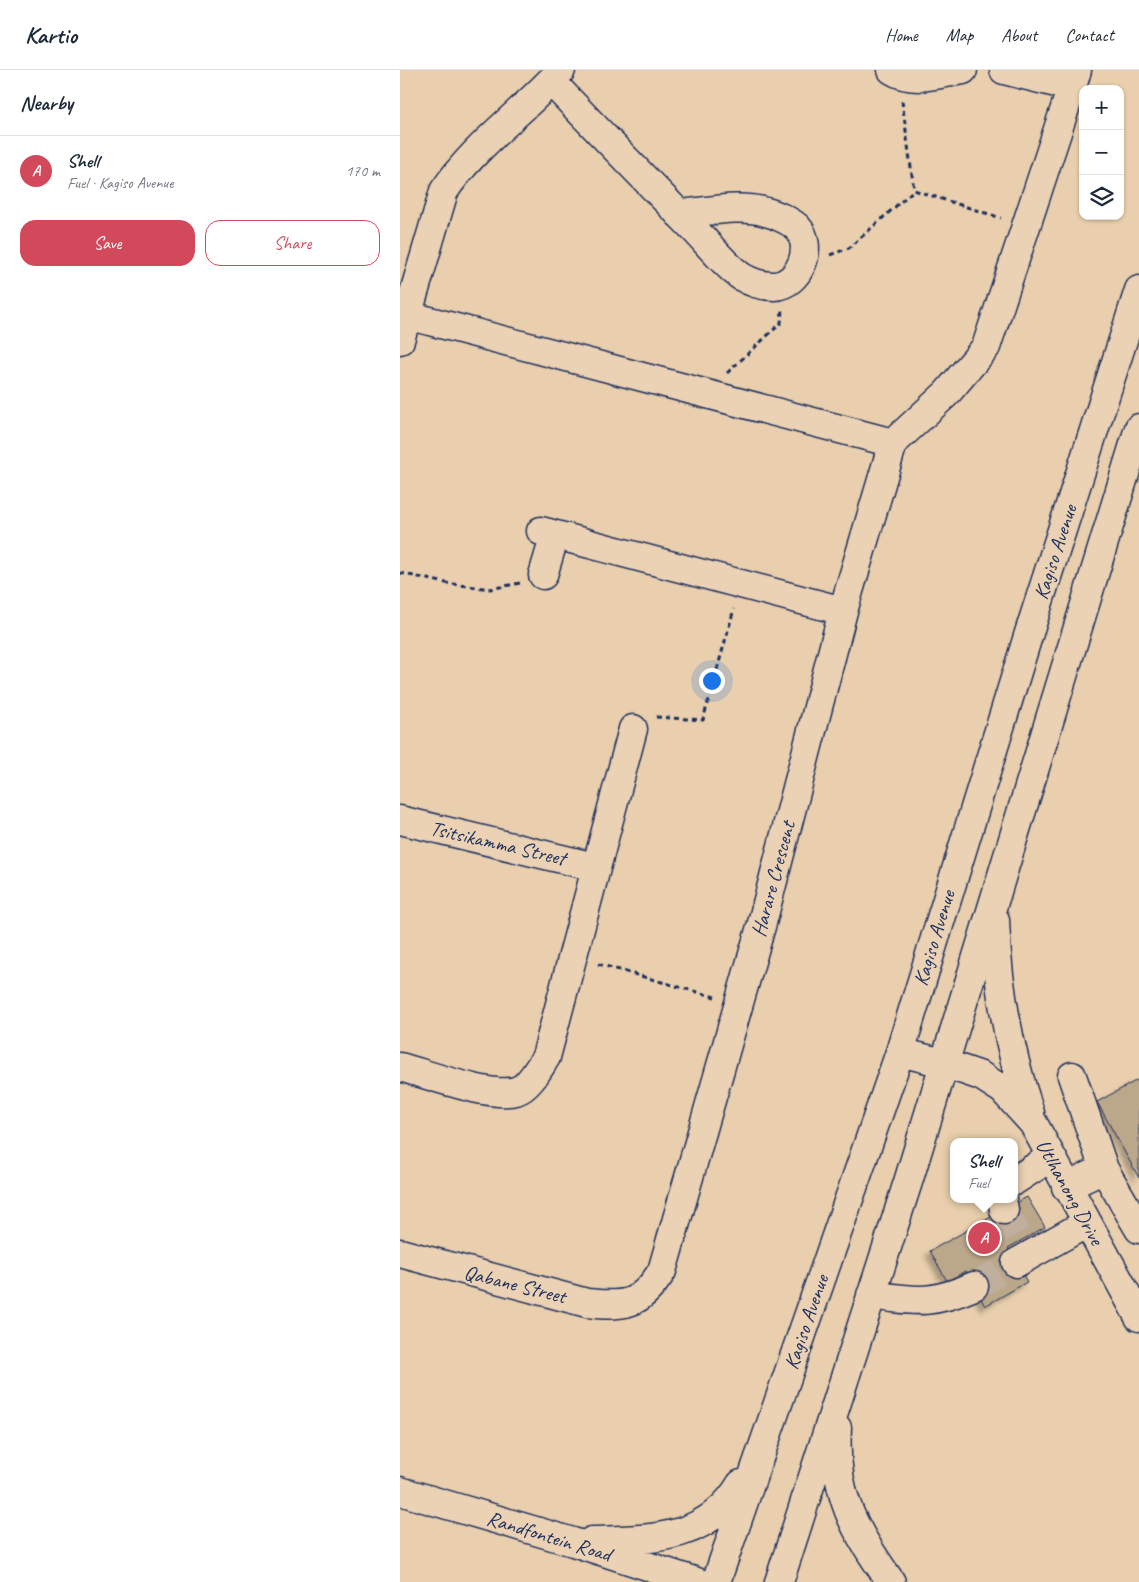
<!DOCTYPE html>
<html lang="en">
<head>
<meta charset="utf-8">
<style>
  body { margin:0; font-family:Caveat,sans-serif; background:#f2f2f3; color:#1f2937 }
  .controls { position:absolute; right:15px; top:15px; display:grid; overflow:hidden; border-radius:10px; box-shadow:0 1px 4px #0004 }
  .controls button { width:45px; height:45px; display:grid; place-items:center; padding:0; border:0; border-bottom:1px solid #e0e1e3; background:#fff; color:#1f2937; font:25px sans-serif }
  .you { position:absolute; left:311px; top:610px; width:18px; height:18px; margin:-12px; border:4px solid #fff; border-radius:50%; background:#1a73e8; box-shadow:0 0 0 8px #1a73e833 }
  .badge { display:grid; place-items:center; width:32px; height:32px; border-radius:50%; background:#d1495b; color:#fff; font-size:16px; font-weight:700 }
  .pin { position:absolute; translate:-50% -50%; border:2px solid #fff; box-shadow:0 1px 5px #0006 }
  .popup { position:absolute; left:550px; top:1068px; width:68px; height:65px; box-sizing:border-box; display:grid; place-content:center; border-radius:10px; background:#fff; filter:drop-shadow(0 1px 4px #0005); font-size:16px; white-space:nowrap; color:#747a83 }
  .popup b { font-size:19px; color:#1f2937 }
  .popup::after { content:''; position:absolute; left:50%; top:100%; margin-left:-10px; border:10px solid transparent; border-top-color:#fff }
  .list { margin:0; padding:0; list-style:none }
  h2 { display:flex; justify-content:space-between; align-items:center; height:65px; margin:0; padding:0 20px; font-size:21px }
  h2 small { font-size:16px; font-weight:400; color:#747a83 }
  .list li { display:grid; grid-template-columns:32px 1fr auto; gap:15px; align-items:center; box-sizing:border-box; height:70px; padding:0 20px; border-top:1px solid #e0e1e3 }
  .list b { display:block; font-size:19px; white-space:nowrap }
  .list p { margin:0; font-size:16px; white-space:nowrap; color:#747a83 }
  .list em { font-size:16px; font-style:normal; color:#747a83 }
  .actions { display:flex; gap:10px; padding:15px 20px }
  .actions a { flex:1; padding:11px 0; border:1px solid #d1495b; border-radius:15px; text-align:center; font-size:18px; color:#d1495b }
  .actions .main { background:#d1495b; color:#fff }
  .icon { flex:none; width:28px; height:28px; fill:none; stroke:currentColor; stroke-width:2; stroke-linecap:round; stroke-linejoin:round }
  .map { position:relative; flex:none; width:739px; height:1512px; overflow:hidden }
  header { display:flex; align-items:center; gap:30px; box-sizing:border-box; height:70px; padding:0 25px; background:#fff; border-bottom:1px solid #e0e1e3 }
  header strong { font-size:24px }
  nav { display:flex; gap:28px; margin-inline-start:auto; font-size:18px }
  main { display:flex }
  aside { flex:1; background:#fff }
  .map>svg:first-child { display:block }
  .building { fill:#bba789; stroke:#1b2f5e; filter:url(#shadow) }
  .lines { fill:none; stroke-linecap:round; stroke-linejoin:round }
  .minor-tunnel { stroke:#c0af9d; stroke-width:28; stroke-dasharray:28 14; stroke-linecap:butt }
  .minor-casing { stroke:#1b2f5e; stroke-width:31 }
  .path { stroke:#1b2f5e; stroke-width:3; stroke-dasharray:5 4; stroke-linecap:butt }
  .minor { stroke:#ecd2b4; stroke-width:28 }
  .labels { text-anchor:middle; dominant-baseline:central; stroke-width:4; stroke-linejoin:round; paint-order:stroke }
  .street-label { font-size:21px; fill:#1b2f5e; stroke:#ecd2b4 }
</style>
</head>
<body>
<header>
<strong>Kartio</strong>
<nav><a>Home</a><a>Map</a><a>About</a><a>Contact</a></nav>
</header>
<main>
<aside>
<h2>Nearby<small></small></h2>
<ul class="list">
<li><span class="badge">A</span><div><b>Shell</b><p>Fuel · Kagiso Avenue</p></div><em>170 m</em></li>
</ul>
<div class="actions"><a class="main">Save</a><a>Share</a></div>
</aside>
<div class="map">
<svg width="739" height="1512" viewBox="0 0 739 1512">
  <defs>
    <filter id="shadow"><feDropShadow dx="-4.5" dy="4.5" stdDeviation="2.5" flood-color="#0004"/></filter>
  </defs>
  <rect width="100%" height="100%" fill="#e9cfad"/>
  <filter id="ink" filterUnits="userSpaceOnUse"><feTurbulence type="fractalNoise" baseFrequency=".02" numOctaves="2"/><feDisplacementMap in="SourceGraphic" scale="10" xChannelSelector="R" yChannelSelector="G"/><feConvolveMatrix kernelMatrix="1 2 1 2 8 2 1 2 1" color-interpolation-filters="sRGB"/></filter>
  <g filter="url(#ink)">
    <!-- building -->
    <path class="building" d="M 739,1009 L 739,1108 L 697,1032 Z
      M 627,1127 L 645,1157 L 608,1178 L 627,1212 L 585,1236 L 566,1201 L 547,1211 L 530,1181 Z"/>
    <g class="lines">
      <!-- minor-tunnel -->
      <path class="minor-tunnel" d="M 604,1140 L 621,1172
        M 574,1216 L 616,1193"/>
      <defs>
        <path id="minor" d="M 492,0 C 514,14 539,3 563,0
          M 604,0 L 672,17 L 677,0
          M 151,11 C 197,60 244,108 291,156 C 306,171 325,196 342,207 C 352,213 363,216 374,216 C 400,215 415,176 397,157 C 390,151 375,144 366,142 C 340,134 306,142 279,144
          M 7,245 L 493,373
          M 0,270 L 44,121 C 76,74 123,42 161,0
          M 493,373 L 547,323 L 586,277 L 672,17
          M 141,461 L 443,541
          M 143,505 L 155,465
          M 0,750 L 195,797
          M 595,850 C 597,917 609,980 630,1043
          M 500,982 L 543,993 L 581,1006 L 603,1020 L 633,1053 L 739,1247
          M 0,997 C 27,1004 90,1028 116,1021 C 129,1017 139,998 146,987 L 233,659
          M 704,1099 L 739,1159
          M 614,1111 L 651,1087
          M 666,1117 L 704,1099 L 672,1006
          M 602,1129 L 604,1140
          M 0,1183 L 187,1233 C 225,1237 241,1235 262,1201 L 362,853 L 443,541 L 493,373
          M 616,1193 L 687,1153
          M 471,1225 C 516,1231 531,1235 574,1216
          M 437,1358 C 433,1424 454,1460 491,1512
          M 0,1421 L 173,1472 L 297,1512
          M 192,1471 C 252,1469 307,1471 341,1414
          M 316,1512 L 500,982 L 628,566 L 739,220
          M 379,1512 L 508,1112 L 739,358"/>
      </defs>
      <!-- minor casing -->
      <use href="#minor" class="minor-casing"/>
      <!-- path -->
      <path class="path" d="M 502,31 L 514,120
        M 430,185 L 449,178 L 514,120 L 601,148
        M 327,303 L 381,253 L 382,240
        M 0,503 L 46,513 L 90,519 L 120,513
        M 256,647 L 303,650 L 334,539
        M 198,894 L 315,927"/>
      <!-- minor -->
      <use href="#minor" class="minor"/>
    </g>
  </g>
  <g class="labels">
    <!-- street labels -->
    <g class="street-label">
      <text transform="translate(655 482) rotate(-72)">Kagiso Avenue</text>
      <text transform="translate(98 773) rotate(13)">Tsitsikamma Street</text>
      <text transform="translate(373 809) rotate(-75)">Harare Crescent</text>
      <text transform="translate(534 868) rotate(-73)">Kagiso Avenue</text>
      <text transform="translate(670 1122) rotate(61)">Utlhanong Drive</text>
      <text transform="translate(115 1214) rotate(14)">Qabane Street</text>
      <text transform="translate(406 1252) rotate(-71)">Kagiso Avenue</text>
      <text transform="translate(149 1466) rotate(17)">Randfontein Road</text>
    </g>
  </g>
</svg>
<div class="controls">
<button>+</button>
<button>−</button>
<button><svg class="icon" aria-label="layers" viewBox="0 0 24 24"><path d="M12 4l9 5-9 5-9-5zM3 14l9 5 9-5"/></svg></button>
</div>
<div class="you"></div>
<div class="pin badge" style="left:584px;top:1168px">A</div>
<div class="popup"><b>Shell</b>Fuel</div>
</div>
</main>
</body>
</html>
